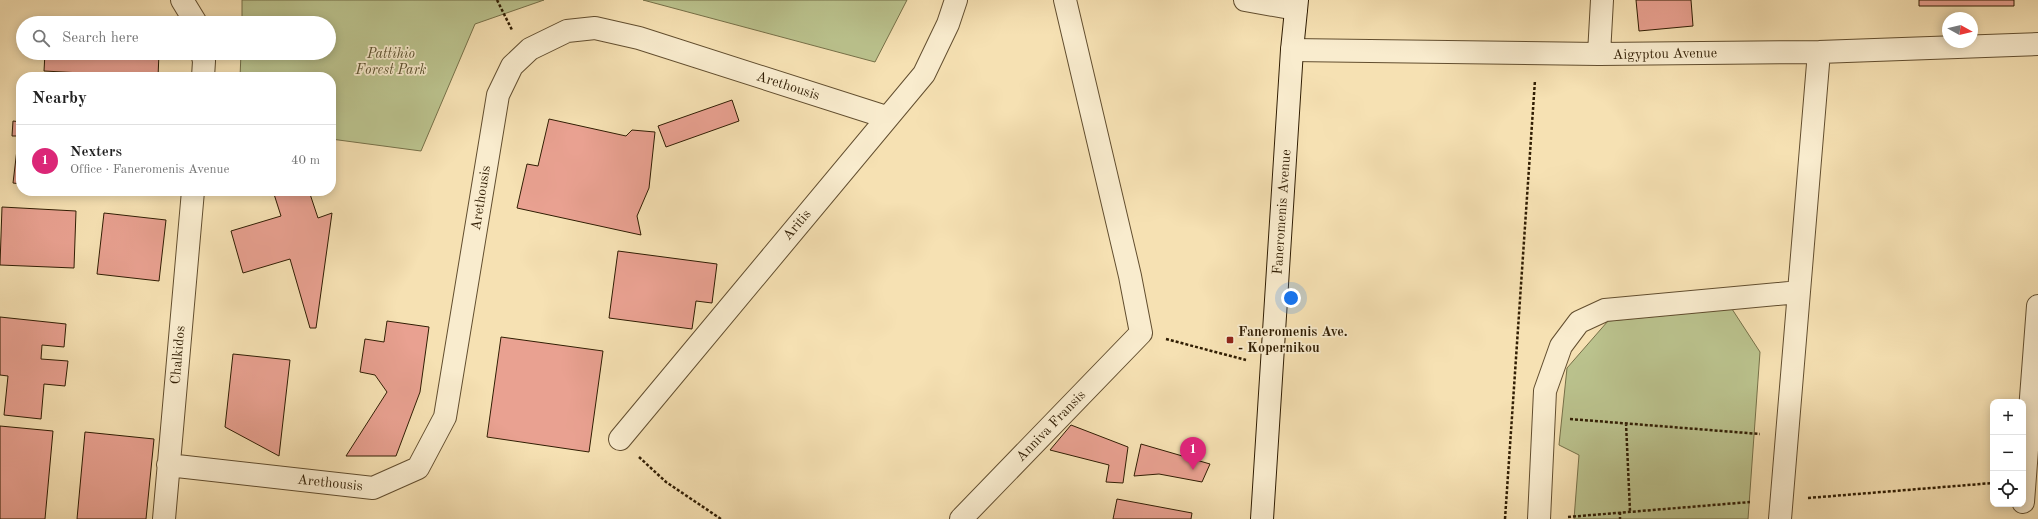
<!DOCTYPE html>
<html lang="en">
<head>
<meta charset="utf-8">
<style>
  body { margin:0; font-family:"Old Standard TT",serif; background:#f6f6f6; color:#222 }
  .controls { position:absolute; right:12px; bottom:12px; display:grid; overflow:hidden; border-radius:8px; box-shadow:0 2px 10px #0003 }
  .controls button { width:36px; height:36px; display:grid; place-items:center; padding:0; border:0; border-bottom:1px solid #e0e0e0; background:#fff; color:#222; font:20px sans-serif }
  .compass { position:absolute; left:1942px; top:12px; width:36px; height:36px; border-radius:50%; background:#fff; box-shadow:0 2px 10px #0003; rotate:98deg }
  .you { position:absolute; left:1291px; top:298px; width:14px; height:14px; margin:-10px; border:3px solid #fff; border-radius:50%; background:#1a73e8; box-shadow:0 0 0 6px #1a73e833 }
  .badge { display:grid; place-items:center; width:26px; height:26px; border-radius:50%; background:#db2777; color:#fff; font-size:13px; font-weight:700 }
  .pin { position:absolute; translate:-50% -33px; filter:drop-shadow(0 1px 2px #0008) }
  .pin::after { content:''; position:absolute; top:21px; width:14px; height:12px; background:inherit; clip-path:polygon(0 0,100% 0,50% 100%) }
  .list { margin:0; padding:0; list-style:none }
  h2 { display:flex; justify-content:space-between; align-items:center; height:52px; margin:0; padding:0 16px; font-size:17px }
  h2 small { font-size:13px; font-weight:400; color:#767676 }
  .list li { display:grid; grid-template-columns:26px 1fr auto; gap:12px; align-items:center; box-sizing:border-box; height:72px; padding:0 16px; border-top:1px solid #e0e0e0 }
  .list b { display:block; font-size:15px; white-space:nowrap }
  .list p { margin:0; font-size:13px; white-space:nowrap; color:#767676 }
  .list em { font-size:13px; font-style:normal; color:#767676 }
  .icon { flex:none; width:22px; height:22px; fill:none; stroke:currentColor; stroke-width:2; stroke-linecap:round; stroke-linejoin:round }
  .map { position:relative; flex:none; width:2038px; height:519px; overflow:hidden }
  .search { position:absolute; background:#fff; box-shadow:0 2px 10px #0003; left:16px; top:16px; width:320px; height:44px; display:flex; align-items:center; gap:10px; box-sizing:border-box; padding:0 14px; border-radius:22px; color:#767676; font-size:15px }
  .panel { position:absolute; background:#fff; box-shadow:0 2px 10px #0003; left:16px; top:72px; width:320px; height:124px; border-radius:16px }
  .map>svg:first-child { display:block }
  .green { fill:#bbc38e; stroke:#767048 }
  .building { fill:#e9a191; stroke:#301d03 }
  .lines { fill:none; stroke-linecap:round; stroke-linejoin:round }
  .minor-casing { stroke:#624e2f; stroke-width:24 }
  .secondary-casing { stroke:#301d03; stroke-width:24 }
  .path { stroke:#301d03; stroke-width:2.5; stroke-dasharray:3 2; stroke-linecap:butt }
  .minor { stroke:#f9ecce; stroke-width:22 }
  .secondary { stroke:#f9ecce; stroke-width:22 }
  .poi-dot { fill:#8f2418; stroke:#f9ecce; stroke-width:1.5 }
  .labels { text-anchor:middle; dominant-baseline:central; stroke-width:3.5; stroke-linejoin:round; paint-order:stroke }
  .park-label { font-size:14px; font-style:italic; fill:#5a4f2d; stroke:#f9ecce }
  .street-label { font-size:14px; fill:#301d03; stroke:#f9ecce }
  .poi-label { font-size:14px; font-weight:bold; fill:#301d03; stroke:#f9ecce; text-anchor:start }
</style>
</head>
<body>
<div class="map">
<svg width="2038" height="519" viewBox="0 0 2038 519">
  <rect width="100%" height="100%" fill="#f6e1b3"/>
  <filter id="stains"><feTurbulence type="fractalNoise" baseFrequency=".005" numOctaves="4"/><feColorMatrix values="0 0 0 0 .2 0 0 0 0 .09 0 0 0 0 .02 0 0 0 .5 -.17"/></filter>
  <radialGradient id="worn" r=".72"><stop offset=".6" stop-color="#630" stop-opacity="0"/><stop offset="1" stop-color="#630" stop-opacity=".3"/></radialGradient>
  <!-- green -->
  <path class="green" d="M 242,0 L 544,0 L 475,24 L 421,151 L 331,139 L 331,77 L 240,77 L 241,53 L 329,53 L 329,23 L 242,23 Z
    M 643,0 L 907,0 L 875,62 Z
    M 1732,309 L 1760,352 L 1748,519 L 1574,519 L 1579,455 L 1559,445 L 1567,368 L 1608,321 Z"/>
  <!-- building -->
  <path class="building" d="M 1636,0 L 1691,0 L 1693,26 L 1639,31 Z
    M 1919,0 L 2014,0 L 2014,6 L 1919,6 Z
    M 67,20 L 117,23 L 67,23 Z
    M 45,53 L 159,53 L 158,77 L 44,71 Z
    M 732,100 L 739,121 L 666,147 L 658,126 Z
    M 549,119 L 626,136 L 632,130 L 655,132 L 649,188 L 637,216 L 641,235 L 517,208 L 527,164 L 538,166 Z
    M 13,121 L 21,122 L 21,136 L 12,136 Z
    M 18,141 L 21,142 L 21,184 L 13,183 Z
    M 273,191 L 309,191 L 318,218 L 332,213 L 316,328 L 310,328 L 290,259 L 243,273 L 231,231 L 281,216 Z
    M 2,207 L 76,211 L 74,268 L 0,265 Z
    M 104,213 L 166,220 L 159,281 L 97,274 Z
    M 618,251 L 717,264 L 712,303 L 696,301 L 692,329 L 609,318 Z
    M 0,317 L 66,324 L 64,347 L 42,345 L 41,359 L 68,361 L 65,386 L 44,384 L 41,419 L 4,415 L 8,376 L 0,375 Z
    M 387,321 L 429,327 L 420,392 L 396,456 L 346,456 L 387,392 L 375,375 L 360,372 L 365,339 L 384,342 Z
    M 501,337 L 603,351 L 589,452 L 487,437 Z
    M 233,354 L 290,360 L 279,456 L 225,427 Z
    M 1071,425 L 1128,447 L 1123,483 L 1106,482 L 1109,465 L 1050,450 Z
    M 0,426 L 53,431 L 45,519 L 0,519 Z
    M 85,432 L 154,439 L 146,519 L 77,519 Z
    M 1141,444 L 1210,464 L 1202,482 L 1159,474 L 1134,476 Z
    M 1117,499 L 1192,513 L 1191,519 L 1113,519 Z"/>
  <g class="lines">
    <defs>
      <path id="minor" d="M 182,0 L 196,23
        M 1245,0 L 1296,9
        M 1292,50 L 1599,54 L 1819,52 L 2038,44
        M 202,53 L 204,61 L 203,77
        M 1599,54 L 1602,0
        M 620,439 L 924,74 L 948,24 L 956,0
        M 168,465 L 373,488 L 418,468 L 445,417 L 498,95 L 512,66 L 530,49 L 567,31 L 595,28 L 639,38 L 886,117
        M 2023,502 L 2038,306
        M 164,519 L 193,191
        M 961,519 L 1141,333 L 1130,276 L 1065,0
        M 1539,519 L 1545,391 L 1561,346 L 1579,322 L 1605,310 L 1799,292
        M 1780,519 L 1819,52"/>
      <path id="secondary" d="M 1262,519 L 1292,50 L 1297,0"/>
    </defs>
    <!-- minor casing -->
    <use href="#minor" class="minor-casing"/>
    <!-- secondary casing -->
    <use href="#secondary" class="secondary-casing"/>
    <!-- path -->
    <path class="path" d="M 497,0 L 512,30
      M 1166,339 L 1246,360
      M 1570,419 L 1760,434
      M 1626,423 L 1630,511
      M 639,457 L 666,482 L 721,519
      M 1808,498 L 1993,483
      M 1620,512 L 1620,519
      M 1568,517 L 1750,502
      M 1505,519 L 1535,80"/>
    <!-- minor -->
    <use href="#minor" class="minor"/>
    <!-- secondary -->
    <use href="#secondary" class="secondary"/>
  </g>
  <!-- markers -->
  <rect class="poi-dot" x="1226" y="336" width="8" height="8" rx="2"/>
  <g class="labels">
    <!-- park labels -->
    <g class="park-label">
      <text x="391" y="54">Pattihio<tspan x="391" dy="16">Forest Park</tspan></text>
    </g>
    <!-- street labels -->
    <g class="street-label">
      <text transform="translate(1665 54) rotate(-1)">Aigyptou Avenue</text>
      <text transform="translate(788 86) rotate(18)">Arethousis</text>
      <text transform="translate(481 198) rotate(-81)">Arethousis</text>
      <text transform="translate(1282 212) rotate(-86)">Faneromenis Avenue</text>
      <text transform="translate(797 225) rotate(-50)">Aritis</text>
      <text transform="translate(178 355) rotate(-85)">Chalkidos</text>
      <text transform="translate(1051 426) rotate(-46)">Anniva Fransis</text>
      <text transform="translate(330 483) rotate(6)">Arethousis</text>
    </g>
    <!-- poi labels -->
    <g class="poi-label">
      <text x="1238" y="332">Faneromenis Ave.<tspan x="1238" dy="16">- Kopernikou</tspan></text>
    </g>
  </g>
  <rect width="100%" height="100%" filter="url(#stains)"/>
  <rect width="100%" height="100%" fill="url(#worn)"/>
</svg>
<div class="controls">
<button>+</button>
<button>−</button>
<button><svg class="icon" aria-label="locate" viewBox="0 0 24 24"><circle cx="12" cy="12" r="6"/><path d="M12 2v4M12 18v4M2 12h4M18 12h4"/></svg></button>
</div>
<svg class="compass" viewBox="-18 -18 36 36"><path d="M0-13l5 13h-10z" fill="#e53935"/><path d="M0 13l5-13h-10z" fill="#767676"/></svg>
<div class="you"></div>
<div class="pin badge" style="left:1193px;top:470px">1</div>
<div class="search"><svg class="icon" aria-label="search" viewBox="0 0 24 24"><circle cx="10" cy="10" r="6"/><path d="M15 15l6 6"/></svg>Search here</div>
<section class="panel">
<h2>Nearby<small></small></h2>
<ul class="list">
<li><span class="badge">1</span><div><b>Nexters</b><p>Office · Faneromenis Avenue</p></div><em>40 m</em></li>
</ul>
</section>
</div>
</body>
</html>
